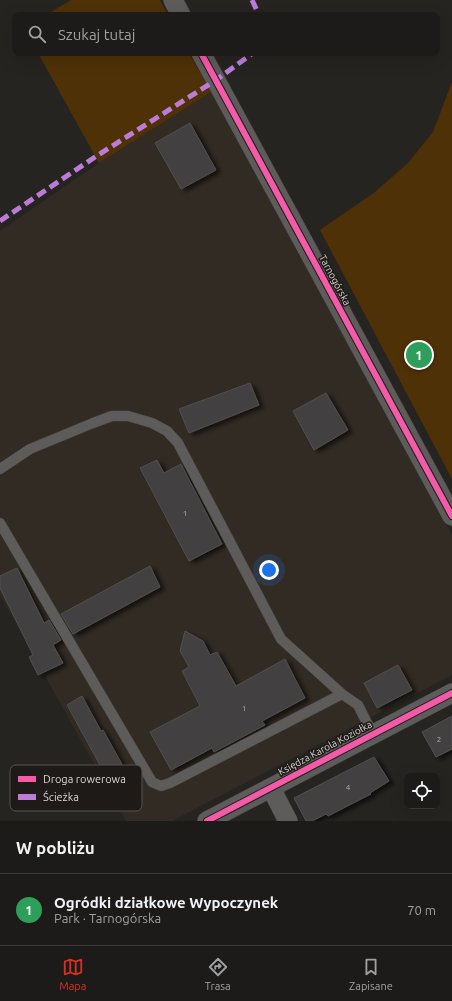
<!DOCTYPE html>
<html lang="pl">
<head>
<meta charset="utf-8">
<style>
  body { margin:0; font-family:Ubuntu,sans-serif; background:#292826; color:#f1f3f6 }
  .controls { position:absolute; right:12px; bottom:12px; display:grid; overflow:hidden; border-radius:8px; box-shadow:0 4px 16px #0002 }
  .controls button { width:36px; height:36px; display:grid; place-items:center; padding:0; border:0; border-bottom:1px solid #3a3938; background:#1c1b19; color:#f1f3f6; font:20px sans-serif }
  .you { position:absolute; left:269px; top:570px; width:14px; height:14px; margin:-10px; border:3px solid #fff; border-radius:50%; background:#1a73e8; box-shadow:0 0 0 6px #1a73e833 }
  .badge { display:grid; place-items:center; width:26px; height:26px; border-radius:50%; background:#d93025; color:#fff; font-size:13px; font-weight:700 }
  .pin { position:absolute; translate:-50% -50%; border:2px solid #fff; box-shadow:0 1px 4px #0006 }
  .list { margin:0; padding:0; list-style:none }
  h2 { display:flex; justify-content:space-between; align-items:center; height:52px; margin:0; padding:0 16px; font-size:17px }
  h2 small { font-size:13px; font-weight:400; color:#a0a1a2 }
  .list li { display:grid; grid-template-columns:26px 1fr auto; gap:12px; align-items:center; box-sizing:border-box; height:72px; padding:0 16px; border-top:1px solid #3a3938 }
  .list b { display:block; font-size:15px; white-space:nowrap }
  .list p { margin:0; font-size:13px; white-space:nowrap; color:#a0a1a2 }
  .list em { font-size:13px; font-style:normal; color:#a0a1a2 }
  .icon { flex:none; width:22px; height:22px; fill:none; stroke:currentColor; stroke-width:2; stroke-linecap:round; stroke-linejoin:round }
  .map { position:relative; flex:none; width:452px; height:821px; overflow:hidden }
  .search { position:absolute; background:#1c1b19; box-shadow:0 4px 16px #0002; left:12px; right:12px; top:12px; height:44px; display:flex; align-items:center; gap:10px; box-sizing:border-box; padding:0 14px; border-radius:8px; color:#a0a1a2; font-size:15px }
  .sheet { height:124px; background:#1c1b19 }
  nav { display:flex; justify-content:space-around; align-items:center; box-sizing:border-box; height:56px; border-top:1px solid #3a3938; background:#1c1b19; font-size:11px; color:#a0a1a2 }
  nav a { display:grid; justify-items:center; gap:2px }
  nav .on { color:#d93025 }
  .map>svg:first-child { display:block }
  .built { fill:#322b24 }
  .green { fill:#4f3108 }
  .building { fill:#43413f; stroke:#504f4d; filter:url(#shadow) }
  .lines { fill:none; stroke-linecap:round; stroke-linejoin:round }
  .service-casing { stroke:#403e3c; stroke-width:11 }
  .minor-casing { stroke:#403e3c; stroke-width:20 }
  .service { stroke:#5d5c5b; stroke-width:10 }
  .minor { stroke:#5d5c5b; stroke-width:19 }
  .quiet { stroke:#bd7bd9; stroke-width:5; stroke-dasharray:10 5; stroke-linecap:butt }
  .cycleway-casing { stroke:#1e1a17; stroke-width:8 }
  .cycleway { stroke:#f35aa7; stroke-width:6 }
  .labels { text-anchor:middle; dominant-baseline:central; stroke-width:3; stroke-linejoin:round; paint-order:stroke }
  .number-label { font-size:8px; fill:#b5b2b0 }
  .street-label { font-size:10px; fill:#dbd8d6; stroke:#1e1a17 }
  .key { fill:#1e1a17; stroke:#575350; stroke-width:1 }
  .key-label { font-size:11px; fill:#dbd8d6 }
</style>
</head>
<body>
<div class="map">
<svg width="452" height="821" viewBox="0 0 452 821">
  <defs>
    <filter id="shadow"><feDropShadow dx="4.5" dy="2.5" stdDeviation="2" flood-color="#0009"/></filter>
  </defs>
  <rect width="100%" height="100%" fill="#262421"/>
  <!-- built -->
  <path class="built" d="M 211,92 L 452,535 L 452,675 L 172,821 L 126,821 L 0,595 L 0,231 L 99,163 Z"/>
  <!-- green -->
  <path class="green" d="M 71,0 L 160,0 L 168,15 L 46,15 Z
    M 38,53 L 189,53 L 211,92 L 99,163 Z
    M 452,82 L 452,479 L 320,230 L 375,192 L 408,163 L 433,132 Z"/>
  <!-- building -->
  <path class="building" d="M 190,123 L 216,170 L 181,189 L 155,143 Z
    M 250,383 L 259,405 L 189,433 L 179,409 Z
    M 326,393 L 348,430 L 314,450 L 293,411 Z
    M 157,460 L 164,473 L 181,464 L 222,544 L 189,561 L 140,468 Z
    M 150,566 L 160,587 L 73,634 L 61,614 Z
    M 17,568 L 44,623 L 49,620 L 61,640 L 53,645 L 63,663 L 38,675 L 29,657 L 33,655 L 0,588 L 0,576 Z
    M 185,631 L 203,641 L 210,655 L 217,652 L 236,686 L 285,659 L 305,698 L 262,721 L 265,725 L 214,752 L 212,748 L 171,770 L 150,732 L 200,706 L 182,671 L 189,667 L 180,651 Z
    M 398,665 L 412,690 L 377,708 L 364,683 Z
    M 82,696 L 101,731 L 103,730 L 129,777 L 112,787 L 67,705 Z
    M 452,716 L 452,749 L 436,757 L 422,732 Z
    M 374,757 L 389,781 L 370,793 L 371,794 L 328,816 L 326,814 L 312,821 L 306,821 L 294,798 Z"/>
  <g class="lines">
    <defs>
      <path id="service" d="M 0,469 L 30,449 L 93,423 L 112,416 L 128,416 L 152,423 L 167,431 L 178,443 L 281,639 L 342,694 L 358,705 L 373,735
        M 0,523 L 152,782 L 161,786 L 170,783 L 342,694"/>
      <path id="minor" d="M 173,0 L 181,15
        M 201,53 L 452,516
        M 271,788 L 288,821
        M 207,821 L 452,693"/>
    </defs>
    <!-- service casing -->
    <use href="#service" class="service-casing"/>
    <!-- minor casing -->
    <use href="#minor" class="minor-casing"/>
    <!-- service -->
    <use href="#service" class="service"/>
    <!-- minor -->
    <use href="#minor" class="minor"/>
    <!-- quiet -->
    <path class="quiet" d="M 252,0 L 259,15
      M 0,221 L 95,157 L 216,80 L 253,53"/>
    <defs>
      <path id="cycleway" d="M 201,53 L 452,516
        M 207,821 L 452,693"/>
    </defs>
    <!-- cycleway casing -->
    <use href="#cycleway" class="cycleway-casing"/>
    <!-- cycleway -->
    <use href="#cycleway" class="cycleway"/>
  </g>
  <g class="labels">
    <!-- number labels -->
    <g class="number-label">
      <text x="185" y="513">1</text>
      <text x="244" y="708">1</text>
      <text x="439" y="739">2</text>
      <text x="348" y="787">4</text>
    </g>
    <!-- street labels -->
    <g class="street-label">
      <text transform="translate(335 280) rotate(62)">Tarnogórska</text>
      <text transform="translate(325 748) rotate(-28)">Księdza Karola Koziołka</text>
    </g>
  </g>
  <!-- legend -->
  <rect x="10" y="765" width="132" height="46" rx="6" class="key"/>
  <rect x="18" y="776" width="18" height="6" fill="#f35aa7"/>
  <rect x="18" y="794" width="18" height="6" fill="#bd7bd9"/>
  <g class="key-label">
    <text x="43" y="783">Droga rowerowa</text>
    <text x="43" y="801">Ścieżka</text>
  </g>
</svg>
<div class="controls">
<button><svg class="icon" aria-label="locate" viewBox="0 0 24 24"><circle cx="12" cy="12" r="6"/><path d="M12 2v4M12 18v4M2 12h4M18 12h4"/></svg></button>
</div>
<div class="you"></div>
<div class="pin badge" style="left:419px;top:355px;background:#2e9e5b">1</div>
<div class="search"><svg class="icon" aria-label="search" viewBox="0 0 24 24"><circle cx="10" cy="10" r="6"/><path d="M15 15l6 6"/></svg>Szukaj tutaj</div>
</div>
<section class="sheet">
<h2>W pobliżu<small></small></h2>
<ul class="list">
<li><span class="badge" style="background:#2e9e5b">1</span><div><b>Ogródki działkowe Wypoczynek</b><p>Park · Tarnogórska</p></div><em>70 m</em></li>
</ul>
</section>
<nav>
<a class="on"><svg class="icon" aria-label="map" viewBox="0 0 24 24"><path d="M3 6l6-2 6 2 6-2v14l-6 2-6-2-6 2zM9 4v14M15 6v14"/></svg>Mapa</a>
<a><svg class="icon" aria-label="directions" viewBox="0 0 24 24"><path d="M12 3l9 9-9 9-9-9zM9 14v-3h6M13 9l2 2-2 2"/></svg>Trasa</a>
<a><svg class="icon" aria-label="saved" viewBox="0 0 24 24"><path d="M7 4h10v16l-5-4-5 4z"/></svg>Zapisane</a>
</nav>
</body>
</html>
